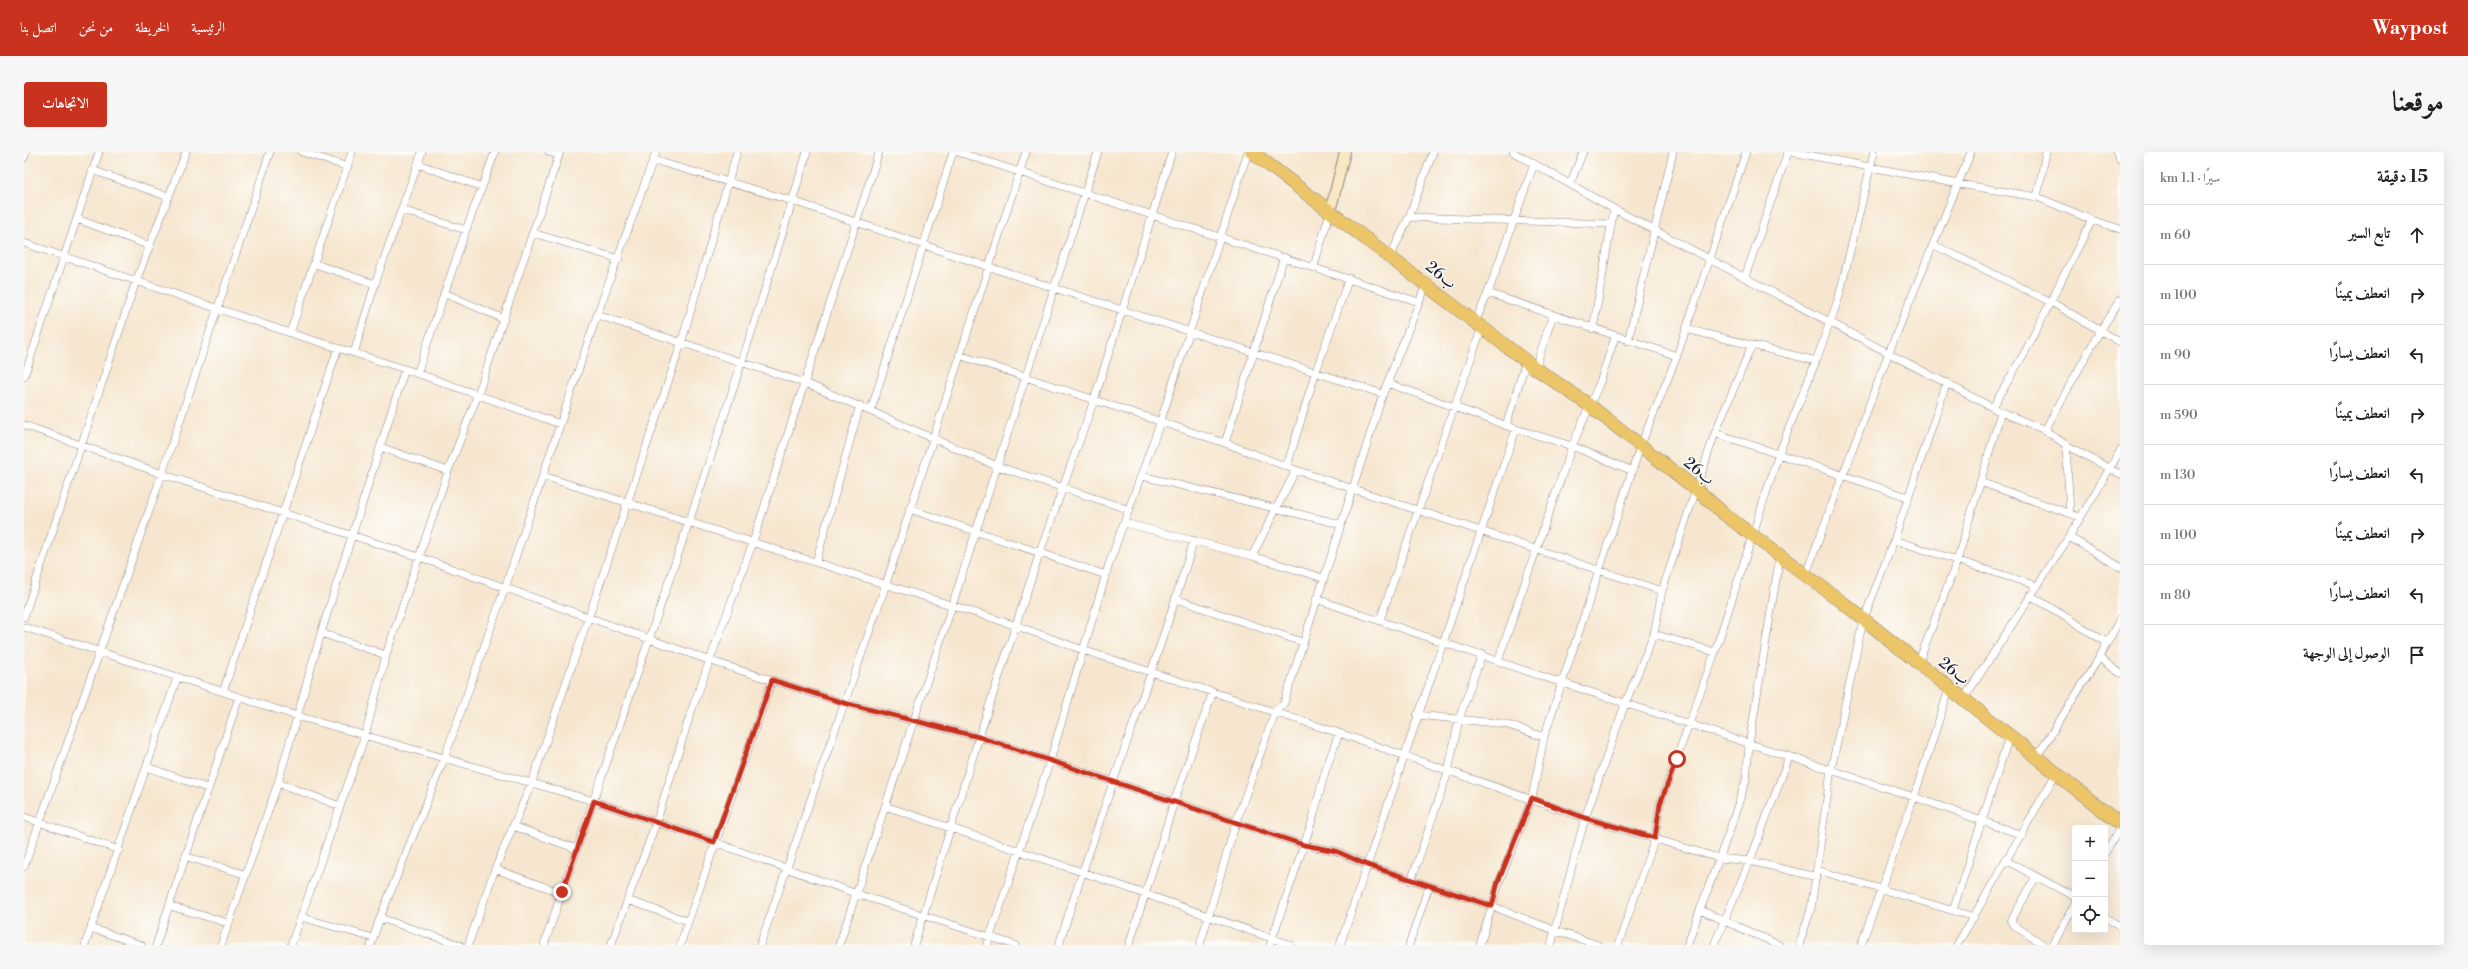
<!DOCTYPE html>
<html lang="ar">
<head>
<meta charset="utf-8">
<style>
  body { margin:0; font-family:"Libre Bodoni",Amiri,serif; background:#f6f6f6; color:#202124; direction:rtl }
  .controls { position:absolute; right:12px; bottom:12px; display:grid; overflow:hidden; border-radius:4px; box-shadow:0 4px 16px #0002 }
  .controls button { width:36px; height:36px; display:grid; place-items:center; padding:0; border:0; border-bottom:1px solid #e0e0e0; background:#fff; color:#202124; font:20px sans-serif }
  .stop { position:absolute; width:12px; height:12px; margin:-9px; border:3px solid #c8321e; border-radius:50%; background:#fff }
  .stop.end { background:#c8321e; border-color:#fff; box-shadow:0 1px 4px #0008 }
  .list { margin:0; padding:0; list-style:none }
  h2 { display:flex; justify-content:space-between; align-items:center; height:52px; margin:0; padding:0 16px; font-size:17px }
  h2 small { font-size:13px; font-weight:400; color:#757577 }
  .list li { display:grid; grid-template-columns:26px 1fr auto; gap:12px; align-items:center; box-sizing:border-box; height:60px; padding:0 16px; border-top:1px solid #e0e0e0 }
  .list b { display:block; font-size:15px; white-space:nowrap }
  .list em { font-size:13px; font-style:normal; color:#757577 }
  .icon { flex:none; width:22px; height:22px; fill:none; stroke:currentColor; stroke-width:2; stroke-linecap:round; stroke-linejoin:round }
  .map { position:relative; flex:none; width:2096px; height:793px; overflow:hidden; direction:ltr; border-radius:4px }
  header { display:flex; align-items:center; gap:24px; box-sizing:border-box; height:56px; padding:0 20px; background:#c8321e; color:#fff }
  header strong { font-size:19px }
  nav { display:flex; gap:22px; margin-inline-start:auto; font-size:14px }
  .intro { display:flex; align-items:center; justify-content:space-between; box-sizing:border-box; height:96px; padding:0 24px }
  h1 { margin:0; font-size:28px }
  .button { padding:10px 18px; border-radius:4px; background:#c8321e; color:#fff; font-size:14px; font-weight:700 }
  main { display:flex; gap:24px; padding:0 24px }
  aside { flex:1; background:#fff; border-radius:4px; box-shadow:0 4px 16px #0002 }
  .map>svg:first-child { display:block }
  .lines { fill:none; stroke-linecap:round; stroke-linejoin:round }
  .street-casing { stroke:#8c8485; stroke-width:8 }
  .secondary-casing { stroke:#8c8485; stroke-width:12 }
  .highway-casing { stroke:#8c8485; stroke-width:14 }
  .street { stroke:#fff; stroke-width:7 }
  .secondary { stroke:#f8e8c3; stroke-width:10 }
  .highway { stroke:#edc569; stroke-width:13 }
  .route { stroke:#c8321e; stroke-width:5 }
  .labels { text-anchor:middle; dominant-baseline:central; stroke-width:3; stroke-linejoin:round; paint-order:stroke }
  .street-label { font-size:16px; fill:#22223b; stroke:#fdfcf7 }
</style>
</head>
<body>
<header>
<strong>Waypost</strong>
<nav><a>الرئيسية</a><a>الخريطة</a><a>من نحن</a><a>اتصل بنا</a></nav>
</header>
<div class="intro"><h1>موقعنا</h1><a class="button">الاتجاهات</a></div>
<main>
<aside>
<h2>15 دقيقة<small>سيرًا · 1.1 km</small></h2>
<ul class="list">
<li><svg class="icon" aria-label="ahead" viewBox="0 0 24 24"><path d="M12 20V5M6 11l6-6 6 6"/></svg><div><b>تابع السير</b></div><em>60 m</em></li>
<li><svg class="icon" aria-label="right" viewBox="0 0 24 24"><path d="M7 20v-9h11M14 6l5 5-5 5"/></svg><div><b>انعطف يمينًا</b></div><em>100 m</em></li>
<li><svg class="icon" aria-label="left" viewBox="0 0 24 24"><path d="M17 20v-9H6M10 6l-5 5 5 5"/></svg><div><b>انعطف يسارًا</b></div><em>90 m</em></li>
<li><svg class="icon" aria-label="right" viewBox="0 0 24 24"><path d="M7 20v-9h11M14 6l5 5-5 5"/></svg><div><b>انعطف يمينًا</b></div><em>590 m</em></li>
<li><svg class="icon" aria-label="left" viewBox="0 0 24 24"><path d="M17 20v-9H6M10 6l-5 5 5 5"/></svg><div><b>انعطف يسارًا</b></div><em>130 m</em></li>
<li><svg class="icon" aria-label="right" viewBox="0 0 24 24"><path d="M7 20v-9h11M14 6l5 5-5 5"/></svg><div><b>انعطف يمينًا</b></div><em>100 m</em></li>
<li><svg class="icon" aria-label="left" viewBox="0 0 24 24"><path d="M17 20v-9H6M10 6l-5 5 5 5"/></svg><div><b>انعطف يسارًا</b></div><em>80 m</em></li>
<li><svg class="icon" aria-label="arrive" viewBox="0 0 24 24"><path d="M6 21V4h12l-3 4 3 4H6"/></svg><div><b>الوصول إلى الوجهة</b></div></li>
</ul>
</aside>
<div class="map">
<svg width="2096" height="793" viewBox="0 0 2096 793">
  <rect width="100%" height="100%" fill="#fdfcf7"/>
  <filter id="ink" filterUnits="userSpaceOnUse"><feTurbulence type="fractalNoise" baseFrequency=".025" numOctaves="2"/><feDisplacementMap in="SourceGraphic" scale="8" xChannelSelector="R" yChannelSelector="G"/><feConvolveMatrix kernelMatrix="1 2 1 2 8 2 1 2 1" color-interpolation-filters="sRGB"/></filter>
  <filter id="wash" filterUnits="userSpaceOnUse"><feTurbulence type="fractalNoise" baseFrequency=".012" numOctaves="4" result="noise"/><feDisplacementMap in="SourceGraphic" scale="16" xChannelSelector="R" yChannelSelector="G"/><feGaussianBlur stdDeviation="0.9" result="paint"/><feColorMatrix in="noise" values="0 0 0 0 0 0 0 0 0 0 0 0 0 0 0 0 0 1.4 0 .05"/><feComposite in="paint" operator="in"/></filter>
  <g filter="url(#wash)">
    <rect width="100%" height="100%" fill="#f6e6cf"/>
  </g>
  <g filter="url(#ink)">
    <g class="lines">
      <defs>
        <path id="street" d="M 278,0 L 324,15
          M 525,0 L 535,3
          M 934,0 L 1395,150
          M 1489,0 L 1590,57 L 1977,260 L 2021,278 L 2042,293 L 2096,322
          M 1768,0 L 1935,32 L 2013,45 L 2068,68 L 2096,77
          M 2092,0 L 2096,7
          M 0,6 L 2,0
          M 629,8 L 769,49 L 965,115 L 1359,242
          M 394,12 L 458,35
          M 68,18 L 145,45
          M 1546,32 L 1559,0
          M 2013,45 L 2022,0
          M 378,58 L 442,78
          M 1385,65 L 1586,72
          M 53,67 L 126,94
          M 509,81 L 595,107
          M 0,91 L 266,181 L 381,217 L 536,272
          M 1910,93 L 2027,150 L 2096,190
          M 1366,105 L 1385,65 L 1409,0
          M 291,112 L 351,132
          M 1290,114 L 1306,60
          M 1721,125 L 1764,0
          M 420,141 L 480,167
          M 1464,141 L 1653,204
          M 573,163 L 781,231 L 973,314 L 1106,358
          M 1451,170 L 1464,141 L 1510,12
          M 1569,177 L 1590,57
          M 1662,177 L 1792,209
          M 266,181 L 328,0
          M 1604,189 L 1649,0
          M 330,201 L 351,132 L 398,0
          M 935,203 L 1201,291 L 1272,318 L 1638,439
          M 1511,216 L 1529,163
          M 393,222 L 442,78 L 471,0
          M 0,225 L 75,0
          M 1363,231 L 1492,277 L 1548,294 L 1609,319
          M 1969,255 L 2002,198 L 2068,68
          M 847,258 L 929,0
          M 0,273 L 138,322 L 395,405 L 687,509 L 820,551 L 955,585 L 1280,693 L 1312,699 L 1343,713 L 1468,754 L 1532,779 L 1574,793
          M 1482,274 L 1502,209
          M 2021,278 L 2076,179 L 2096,148
          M 1691,281 L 1884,345
          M 1201,291 L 1260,105
          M 2042,293 L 2046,361
          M 356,295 L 424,319
          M 1263,314 L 1292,219 L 1325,126
          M 519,324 L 993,474 L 1059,498 L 1315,581 L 1561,666 L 1695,706 L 1726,709 L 1793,725
          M 1118,324 L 1316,372
          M 1956,330 L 2056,365
          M 885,357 L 1082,423
          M 1101,371 L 1228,404 L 1299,426
          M 2045,385 L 2096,415
          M 1870,388 L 2013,434
          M 1228,404 L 1272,318
          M 792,410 L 836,253
          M 1782,422 L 1865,200 L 1947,0
          M 2006,443 L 2082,490
          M 1152,447 L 1278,490
          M 1292,447 L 1511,522 L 1890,645 L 1998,683
          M 0,465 L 112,129 L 162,0
          M 1356,468 L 1458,175
          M 0,475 L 273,564 L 570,649 L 690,690 L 833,742 L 991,793
          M 297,481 L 362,503
          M 1630,482 L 1691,500
          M 2075,506 L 2096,521
          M 1474,509 L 1548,294 L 1576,230 L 1591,185
          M 1894,512 L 1933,409 L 1977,260
          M 199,540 L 314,196
          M 1939,548 L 2045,385 L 2096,299
          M 1393,563 L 1481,572 L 1520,585
          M 2012,606 L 2075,506 L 2096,467
          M 123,615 L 183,636
          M 254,631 L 316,654
          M 861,654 L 1058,720 L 1267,793
          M 0,665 L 95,698
          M 489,674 L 553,697
          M 2081,701 L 2096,676
          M 163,705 L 220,722
          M 1983,709 L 2051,745
          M 0,715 L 138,322 L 246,0
          M 471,717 L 538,741
          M 1793,718 L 1950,765
          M 2012,725 L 1987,769 L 1989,773 L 2020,793
          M 1387,729 L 1424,620 L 1435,567 L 1458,502
          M 603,748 L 664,769
          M 146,754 L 204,771
          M 1676,758 L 1755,793
          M 1929,758 L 1985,585
          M 277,765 L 349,786
          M 2081,765 L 2096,775
          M 356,766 L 436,793
          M 67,776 L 117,793
          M 61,793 L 153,526
          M 132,793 L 215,545
          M 197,793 L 254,631 L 297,481 L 381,217
          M 267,793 L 341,584 L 362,503 L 424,319 L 453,245 L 536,0
          M 347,793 L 356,766 L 420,607 L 481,436 L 573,163 L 632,0
          M 444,793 L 471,717 L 508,630 L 564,467 L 657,192 L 713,0
          M 520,793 C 610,529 704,267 783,0
          M 587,793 L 632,671 L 667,560 L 729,390 L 855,0
          M 656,793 L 748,528
          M 736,793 L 862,432 L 1002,0
          M 815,793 L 928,454 L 1074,0
          M 890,793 L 955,585 L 1016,400 L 1070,248 L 1148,0
          M 963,793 L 1026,609 L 1085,412 L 1136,271 L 1224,0
          M 1035,793 C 1077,657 1129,524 1170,388
          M 1105,793 L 1150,650 L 1189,540
          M 1176,793 L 1212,670 L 1251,560 L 1260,551 L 1359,242 L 1402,133
          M 1246,793 L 1289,666 L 1301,620 L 1315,581
          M 1316,793 L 1492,277
          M 1385,793 L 1405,734
          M 1456,793 L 1475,731 L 1508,646 L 1520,585 L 1616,295 L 1653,204 L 1722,0
          M 1527,793 L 1561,666 L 1601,552 L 1630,482 L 1638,439 L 1691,281 L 1728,193
          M 1594,793 L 1631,686 L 1636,652 L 1691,500 L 1755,301 L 1792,209 L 1815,145 L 1850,0
          M 1663,793 L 1705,680 L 1722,628 L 1725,593 L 1756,403
          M 1690,793 L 1726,709 L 1765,605
          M 1775,793 L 1787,757 L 1807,618 L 1839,469 L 1870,388 L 1923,230
          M 1837,793 L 1890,645 L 1925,537
          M 1933,793 L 2032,622
          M 2029,793 L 2051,751"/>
        <path id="secondary" d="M 1306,60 L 1321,0"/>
        <path id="highway" d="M 1228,0 L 1511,216 L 1565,253 L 1673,338 L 1700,362 L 1818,450 L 2096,672"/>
      </defs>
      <!-- street casing -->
      <use href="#street" class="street-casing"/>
      <!-- secondary casing -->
      <use href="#secondary" class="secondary-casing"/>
      <!-- highway casing -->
      <use href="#highway" class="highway-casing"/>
      <!-- street -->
      <use href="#street" class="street"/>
      <!-- secondary -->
      <use href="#secondary" class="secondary"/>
      <!-- highway -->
      <use href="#highway" class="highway"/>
    </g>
  </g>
  <g class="lines" filter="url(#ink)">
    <!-- route -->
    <path class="route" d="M 538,740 L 570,649 L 690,690 L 748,528 L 820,551 L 955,585 L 1280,693 L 1312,699 L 1343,713 L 1468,754 L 1474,730 L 1508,646 L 1561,666 L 1631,686 L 1636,652 L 1653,607"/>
  </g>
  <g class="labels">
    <!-- street labels -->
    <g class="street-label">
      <text transform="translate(1417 123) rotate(38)">26ب</text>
      <text transform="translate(1675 319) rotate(39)">26ب</text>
      <text transform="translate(1930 519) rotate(38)">26ب</text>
    </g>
  </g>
</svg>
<div class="controls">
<button>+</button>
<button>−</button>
<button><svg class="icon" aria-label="locate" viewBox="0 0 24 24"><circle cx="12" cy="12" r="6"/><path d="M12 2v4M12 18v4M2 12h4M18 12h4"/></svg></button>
</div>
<div class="stop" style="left:1653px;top:607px"></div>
<div class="stop end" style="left:538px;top:740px"></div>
</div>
</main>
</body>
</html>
